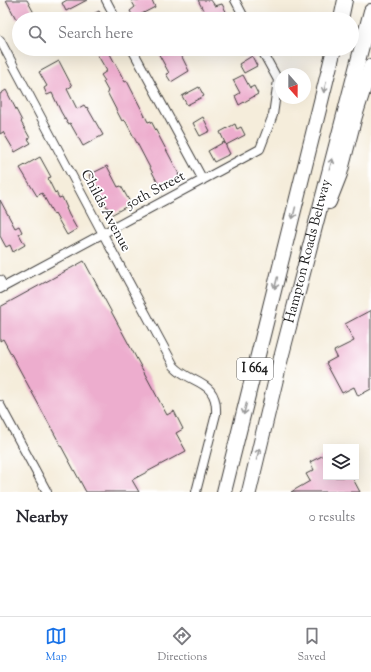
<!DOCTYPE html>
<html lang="en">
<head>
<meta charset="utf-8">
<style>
  body { margin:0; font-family:"Sorts Mill Goudy",serif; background:#f2f2f3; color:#2b2b33 }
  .controls { position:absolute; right:12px; bottom:12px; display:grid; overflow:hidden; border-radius:0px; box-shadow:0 4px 16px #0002 }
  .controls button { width:36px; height:36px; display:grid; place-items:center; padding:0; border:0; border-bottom:1px solid #e1e1e2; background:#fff; color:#2b2b33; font:20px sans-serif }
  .compass { position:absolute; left:275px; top:68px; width:36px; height:36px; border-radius:50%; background:#fff; box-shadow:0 4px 16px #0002; rotate:159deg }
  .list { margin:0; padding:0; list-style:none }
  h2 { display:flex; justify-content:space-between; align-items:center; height:52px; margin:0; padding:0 16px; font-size:17px }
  h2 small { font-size:13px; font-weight:400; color:#7c7c81 }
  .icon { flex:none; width:22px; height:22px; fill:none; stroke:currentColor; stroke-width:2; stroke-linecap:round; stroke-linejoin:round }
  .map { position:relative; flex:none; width:371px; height:492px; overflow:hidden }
  .search { position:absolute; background:#fff; box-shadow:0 4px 16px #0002; left:12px; right:12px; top:12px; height:44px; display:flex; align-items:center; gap:10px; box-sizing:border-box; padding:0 14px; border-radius:22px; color:#7c7c81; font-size:15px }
  .sheet { height:124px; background:#fff }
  nav { display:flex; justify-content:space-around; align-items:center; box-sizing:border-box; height:56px; border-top:1px solid #e1e1e2; background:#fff; font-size:11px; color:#7c7c81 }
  nav a { display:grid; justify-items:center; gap:2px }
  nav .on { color:#1a73e8 }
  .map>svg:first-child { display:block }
  .building { fill:#edadce }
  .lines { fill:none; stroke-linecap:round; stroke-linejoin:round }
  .minor-casing { stroke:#3d3b39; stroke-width:10 }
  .motorway-casing { stroke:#3d3b39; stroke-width:16 }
  .minor { stroke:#fff; stroke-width:8 }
  .motorway { stroke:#fff; stroke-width:14 }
  .oneway { stroke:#999 }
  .labels { text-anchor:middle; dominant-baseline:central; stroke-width:3.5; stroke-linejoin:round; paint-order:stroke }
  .shield { fill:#fff; stroke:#606060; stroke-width:1 }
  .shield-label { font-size:13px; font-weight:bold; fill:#1c1c1c }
  .street-label { font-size:14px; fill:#1c1c1c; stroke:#fff }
</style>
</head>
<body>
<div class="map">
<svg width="371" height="492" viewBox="0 0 371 492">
  <rect width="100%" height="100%" fill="#fff"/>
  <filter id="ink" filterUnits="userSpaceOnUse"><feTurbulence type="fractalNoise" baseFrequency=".025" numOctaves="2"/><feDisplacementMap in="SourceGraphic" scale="8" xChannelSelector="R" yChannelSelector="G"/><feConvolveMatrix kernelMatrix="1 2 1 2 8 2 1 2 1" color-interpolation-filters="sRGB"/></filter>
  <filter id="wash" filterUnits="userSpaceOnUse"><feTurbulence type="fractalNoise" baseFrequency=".012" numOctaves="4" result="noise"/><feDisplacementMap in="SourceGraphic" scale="16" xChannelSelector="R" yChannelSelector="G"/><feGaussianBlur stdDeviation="0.9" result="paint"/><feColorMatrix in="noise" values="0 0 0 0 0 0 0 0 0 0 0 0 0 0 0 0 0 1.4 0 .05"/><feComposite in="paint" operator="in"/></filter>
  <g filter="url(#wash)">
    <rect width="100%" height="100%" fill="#f5eddb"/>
    <g id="blocks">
      <!-- building -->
      <path class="building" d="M 6,0 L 27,0 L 34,13 L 24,19 L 16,19 Z
        M 67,0 L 87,0 L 66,11 L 62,3 Z
        M 131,0 L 152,0 L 155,7 L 134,18 L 130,11 L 135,7 Z
        M 198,0 L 211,0 L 215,6 L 222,4 L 230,19 L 204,19 L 201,13 L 204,12 Z
        M 99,11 L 104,19 L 84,19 Z
        M 94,49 L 119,49 L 110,54 L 125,82 L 127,81 L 148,122 L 151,121 L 179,174 L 178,174 L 180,178 L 161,189 L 126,122 L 124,120 L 122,121 L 107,92 L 108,91 L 103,82 L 105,81 L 101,75 L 107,71 Z
        M 156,49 L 179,49 L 182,55 L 181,55 L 189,71 L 171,82 L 166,74 L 169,73 Z
        M 252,56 L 257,66 L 244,73 L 239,64 Z
        M 59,61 L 72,86 L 67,89 L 77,109 L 84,105 L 86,108 L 87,107 L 103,135 L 83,146 L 70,123 L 68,124 L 61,112 L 52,93 L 47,95 L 44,88 L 47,86 L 39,72 Z
        M 243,75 L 250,88 L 254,86 L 258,94 L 239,105 L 235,96 L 240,93 L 233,80 Z
        M 199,87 L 204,96 L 187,105 L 182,96 Z
        M 6,90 L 22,121 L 21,122 L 30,138 L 28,139 L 31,143 L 15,152 L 3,132 L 0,134 L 0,94 Z
        M 203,117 L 210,131 L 200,136 L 193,123 Z
        M 235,124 L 237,129 L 241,127 L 245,135 L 226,145 L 220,132 Z
        M 224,142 L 230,154 L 214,162 L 208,151 Z
        M 40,157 L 51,177 L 48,178 L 49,181 L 55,193 L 56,192 L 59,198 L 62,197 L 67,208 L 66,208 L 69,215 L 77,229 L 67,235 L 55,214 L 54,215 L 42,193 L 37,196 L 20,168 Z
        M 107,166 L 118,187 L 121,186 L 131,204 L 111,215 L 95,183 L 93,183 L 89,175 Z
        M 0,200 L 15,228 L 19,226 L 22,232 L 19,234 L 25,245 L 13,252 L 10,245 L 6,247 L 0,236 Z
        M 84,261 L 167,415 L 174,411 L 183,429 L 176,433 L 186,451 L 132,480 L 139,492 L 86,492 L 3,339 L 0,341 L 0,307 Z
        M 371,310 L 371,389 L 358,396 L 354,387 L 342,393 L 326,363 L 337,357 L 334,351 L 354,341 L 345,324 Z
        M 326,454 L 326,477 L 352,477 L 360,492 L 291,492 L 310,481 L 306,474 L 314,470 L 310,462 Z"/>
    </g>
  </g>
  <g filter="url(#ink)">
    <use href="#blocks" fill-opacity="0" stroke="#3d3b39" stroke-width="1"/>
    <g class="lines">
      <defs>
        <path id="minor" d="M 106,0 L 116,19
          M 235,0 L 245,19
          M 0,40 L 103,234 L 174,366 C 191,385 218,379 216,414 L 196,492
          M 132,49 L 203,180
          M 0,280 L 4,287
          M 0,289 L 260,149 L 273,115 L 278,80 L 261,49
          M 0,405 L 47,492"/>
        <g id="motorway">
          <path d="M 341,19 L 345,0"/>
          <path d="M 329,202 L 340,174 L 355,116 L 371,66"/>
          <path d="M 224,492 L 334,49"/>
          <path id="s1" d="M 249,492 L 281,358 L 371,11"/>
        </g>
      </defs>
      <!-- minor casing -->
      <use href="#minor" class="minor-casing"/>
      <!-- motorway casing -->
      <use href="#motorway" class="motorway-casing"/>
      <!-- minor -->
      <use href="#minor" class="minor"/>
      <!-- motorway -->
      <use href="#motorway" class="motorway"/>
    </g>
    <!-- one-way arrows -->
    <defs><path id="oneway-shaft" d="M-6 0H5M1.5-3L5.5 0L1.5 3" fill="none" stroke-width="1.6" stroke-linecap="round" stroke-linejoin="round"/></defs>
    <g class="oneway">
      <use href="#oneway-shaft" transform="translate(325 87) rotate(103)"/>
      <use href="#oneway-shaft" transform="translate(331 164) rotate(-75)"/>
      <use href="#oneway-shaft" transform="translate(294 213) rotate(104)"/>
      <use href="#oneway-shaft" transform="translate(276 283) rotate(104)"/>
      <use href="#oneway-shaft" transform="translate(245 409) rotate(104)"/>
      <use href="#oneway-shaft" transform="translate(258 454) rotate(-76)"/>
    </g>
  </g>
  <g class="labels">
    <!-- shield labels -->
    <rect class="shield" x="237" y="358" width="36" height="22" rx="3"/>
    <g class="shield-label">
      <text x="255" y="369">I 664</text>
    </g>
    <!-- street labels -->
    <g class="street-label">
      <text transform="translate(156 191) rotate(-28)">50th Street</text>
      <text transform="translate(105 211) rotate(62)">Childs Avenue</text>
      <text stroke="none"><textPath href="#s1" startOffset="248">Hampton Roads Beltway</textPath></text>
    </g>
  </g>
</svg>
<div class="controls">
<button><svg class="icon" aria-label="layers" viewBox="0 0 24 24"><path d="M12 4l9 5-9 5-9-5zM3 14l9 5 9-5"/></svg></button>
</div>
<svg class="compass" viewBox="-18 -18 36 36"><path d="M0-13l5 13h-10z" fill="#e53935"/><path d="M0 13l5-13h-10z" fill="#7c7c81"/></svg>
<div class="search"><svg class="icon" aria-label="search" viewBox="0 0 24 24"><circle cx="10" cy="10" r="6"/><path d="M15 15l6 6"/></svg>Search here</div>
</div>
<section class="sheet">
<h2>Nearby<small>0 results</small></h2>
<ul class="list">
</ul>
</section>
<nav>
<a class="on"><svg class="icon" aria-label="map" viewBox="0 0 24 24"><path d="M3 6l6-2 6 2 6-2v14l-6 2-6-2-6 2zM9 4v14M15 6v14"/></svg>Map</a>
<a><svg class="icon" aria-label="directions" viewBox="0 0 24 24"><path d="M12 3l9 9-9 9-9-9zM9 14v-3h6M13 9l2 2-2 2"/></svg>Directions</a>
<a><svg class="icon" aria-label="saved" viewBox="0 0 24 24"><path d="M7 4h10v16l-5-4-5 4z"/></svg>Saved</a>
</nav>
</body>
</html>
